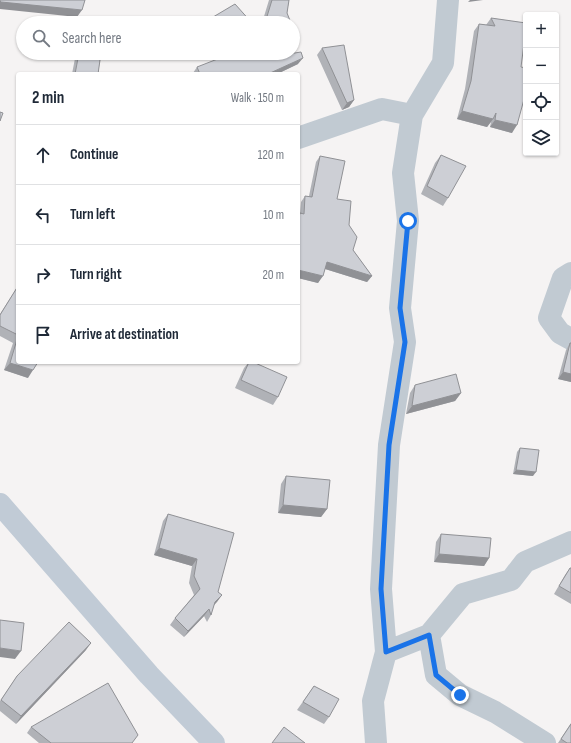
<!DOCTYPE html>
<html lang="en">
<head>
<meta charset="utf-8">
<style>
  body { margin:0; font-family:"Sofia Sans Condensed",sans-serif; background:#f6f6f7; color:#1f2937 }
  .controls { position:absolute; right:12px; top:12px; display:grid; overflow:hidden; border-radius:4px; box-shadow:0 1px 3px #0004 }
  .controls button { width:36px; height:36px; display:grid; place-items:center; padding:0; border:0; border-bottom:1px solid #e0e1e3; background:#fff; color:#1f2937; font:20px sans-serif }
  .stop { position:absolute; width:12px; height:12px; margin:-9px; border:3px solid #1a73e8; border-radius:50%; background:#fff }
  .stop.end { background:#1a73e8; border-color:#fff; box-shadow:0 1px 4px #0008 }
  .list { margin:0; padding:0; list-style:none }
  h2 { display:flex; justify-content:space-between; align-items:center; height:52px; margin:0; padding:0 16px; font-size:17px }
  h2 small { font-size:13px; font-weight:400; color:#747a83 }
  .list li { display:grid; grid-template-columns:26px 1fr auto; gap:12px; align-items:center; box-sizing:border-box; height:60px; padding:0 16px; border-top:1px solid #e0e1e3 }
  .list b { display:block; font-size:15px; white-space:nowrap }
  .list em { font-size:13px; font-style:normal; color:#747a83 }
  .icon { flex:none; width:22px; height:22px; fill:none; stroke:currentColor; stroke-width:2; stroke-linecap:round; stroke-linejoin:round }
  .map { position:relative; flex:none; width:571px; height:743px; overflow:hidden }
  .search { position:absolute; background:#fff; box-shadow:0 1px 3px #0004; left:16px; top:16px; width:284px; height:44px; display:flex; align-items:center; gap:10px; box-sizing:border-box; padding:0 14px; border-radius:22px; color:#747a83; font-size:15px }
  .panel { position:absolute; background:#fff; box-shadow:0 1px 3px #0004; left:16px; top:72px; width:284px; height:292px; border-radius:4px }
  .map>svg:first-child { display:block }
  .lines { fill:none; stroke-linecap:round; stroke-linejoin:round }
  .street { stroke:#c1cad2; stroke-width:22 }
  .secondary { stroke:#c1cbd6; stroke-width:22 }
  .wall { fill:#b0b2b7 }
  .shaded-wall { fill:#909195 }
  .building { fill:#cdcfd5; stroke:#909195 }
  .route { stroke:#1a73e8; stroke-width:5 }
</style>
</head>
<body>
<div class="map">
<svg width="571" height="743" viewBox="0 0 571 743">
  <rect width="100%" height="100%" fill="#f5f3f3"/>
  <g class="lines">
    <!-- street -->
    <path class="street" d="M 298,138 L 382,109 L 412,115
      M 571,273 L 563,278 L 549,318 L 560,333 L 571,339
      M 429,635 L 436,675 L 460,695 L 495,712 L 545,743
      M 386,652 L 429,635 L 463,594 L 511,580 L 525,562 L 571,542
      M 376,743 L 373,701 L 386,652 L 381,589 L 389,445 L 405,342 L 400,308 L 408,221 L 403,173 L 412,115 L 443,63 L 448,0"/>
    <!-- secondary -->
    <path class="secondary" d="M 0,504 L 149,675 L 214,743"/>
  </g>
  <!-- wall -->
  <path class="wall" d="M 269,0 L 289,0 L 287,13 L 291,23 L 262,23 Z
    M 491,18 L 526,23 L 512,133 L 490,127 L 491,122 L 487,127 L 457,119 L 465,89 L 474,31 L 479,24 L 486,25 Z
    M 322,48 L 354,100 L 349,107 L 342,110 L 317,55 Z
    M 76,53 L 101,53 L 98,74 L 72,74 Z
    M 278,56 L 298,64 L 277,74 L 193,74 L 193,73 L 197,67 Z
    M 441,155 L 448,198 L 443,206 L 421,194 L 435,163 Z
    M 320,156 L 337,199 L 349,225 L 353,250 L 372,276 L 367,282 L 325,269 L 318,283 L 298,278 L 298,216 L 300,214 L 301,202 L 305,196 L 309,196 L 316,162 Z
    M 18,286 L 18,362 L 28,378 L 4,370 L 13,343 L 0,336 L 0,314 Z
    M 570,343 L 571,343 L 571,382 L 558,379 L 566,350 Z
    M 249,362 L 253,362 L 278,397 L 273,405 L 235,388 L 244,368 Z
    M 415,385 L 461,393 L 455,401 L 406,414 L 410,393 Z
    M 520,448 L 533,476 L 513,474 L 517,452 Z
    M 286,476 L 327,509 L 321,517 L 278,513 L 281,484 Z
    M 168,514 L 218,592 L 222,595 L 214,605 L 211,615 L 207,622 L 204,616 L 184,637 L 170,625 L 175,618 L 194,595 L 189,583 L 192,566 L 154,555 L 163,521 Z
    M 441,534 L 489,558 L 484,566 L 434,562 L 436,542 Z
    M 570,568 L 571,568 L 571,604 L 554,594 L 565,575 Z
    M 86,650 L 16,724 L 0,711 L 0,701 L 17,676 Z
    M 314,686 L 329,717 L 324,724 L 297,710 Z
    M 571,723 L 571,743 L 558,743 Z
    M 31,727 L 133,743 L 39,743 L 27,733 Z"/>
  <!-- shaded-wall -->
  <path class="shaded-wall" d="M 470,0 L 483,0 L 468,2 Z
    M 0,1 L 82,10 L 77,17 L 0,9 Z
    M 273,53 L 279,53 L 275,60 L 269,59 Z
    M 303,58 L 298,64 L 277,74 L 268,74 Z
    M 354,100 L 349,107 L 342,110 L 347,103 Z
    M 462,111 L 493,119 L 487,127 L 457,119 Z
    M 495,120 L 517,125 L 512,133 L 490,127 Z
    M 327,262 L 372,276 L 367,282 L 322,268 Z
    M 298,270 L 323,276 L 318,283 L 298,278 Z
    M 10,363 L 33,370 L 28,378 L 4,370 Z
    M 563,372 L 571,374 L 571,382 L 558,379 Z
    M 461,393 L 455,401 L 406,414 L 412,406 Z
    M 516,470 L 536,472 L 533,476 L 513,474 Z
    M 283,505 L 327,509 L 321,517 L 278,513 Z
    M 159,548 L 197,559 L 192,566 L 154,555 Z
    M 439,554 L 489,558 L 484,566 L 434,562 Z
    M 222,595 L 217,602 L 210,609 L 215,602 Z
    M 209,609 L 204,616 L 184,637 L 188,631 Z
    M 91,643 L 86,650 L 16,724 L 21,716 Z
    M 0,648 L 21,651 L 15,659 L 0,657 Z"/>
  <!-- building -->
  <path class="building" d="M 0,0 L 85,0 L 82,10 L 1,2 L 0,1 Z
    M 272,0 L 289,0 L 287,13 L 291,23 L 265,23 Z
    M 235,4 L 252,23 L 203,23 Z
    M 491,18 L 526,23 L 526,28 L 521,67 L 526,68 L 526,92 L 517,125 L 495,120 L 496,113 L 493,119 L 462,111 L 471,81 L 479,24 L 495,26 Z
    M 344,45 L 354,100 L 347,103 L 322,48 Z
    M 301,52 L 303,58 L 268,74 L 200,74 L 197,67 L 233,53 L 273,53 L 270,57 Z
    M 79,53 L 101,53 L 98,74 L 75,74 Z
    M 0,112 L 3,113 L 0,121 Z
    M 441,155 L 466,166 L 448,198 L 427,186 Z
    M 320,156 L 345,161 L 337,199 L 351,201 L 349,225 L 357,237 L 353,250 L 372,276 L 327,262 L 323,276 L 298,270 L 298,221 L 300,213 L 304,214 L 305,196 L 312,197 Z
    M 18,286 L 18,335 L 0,326 L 0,315 Z
    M 18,336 L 18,362 L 38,362 L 33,370 L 10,363 Z
    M 570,343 L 571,343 L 571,374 L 563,372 Z
    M 249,362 L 253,362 L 287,377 L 278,397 L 241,380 Z
    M 456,374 L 461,393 L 412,406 L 415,385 Z
    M 520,448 L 539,450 L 536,472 L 516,470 Z
    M 286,476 L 330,480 L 327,509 L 283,505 Z
    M 168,514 L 234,533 L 218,592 L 222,595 L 215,602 L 211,615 L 209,609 L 188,631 L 175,618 L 200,589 L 194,576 L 197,559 L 159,548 Z
    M 441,534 L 491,538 L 489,558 L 439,554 Z
    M 570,568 L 571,568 L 571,593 L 559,586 Z
    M 0,620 L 24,623 L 21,651 L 0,648 Z
    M 69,622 L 91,643 L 21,716 L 1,700 L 17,676 Z
    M 108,683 L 138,735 L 132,743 L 51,743 L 31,727 Z
    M 314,686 L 339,699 L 329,717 L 303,702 Z
    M 571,724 L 571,743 L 567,743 L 561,739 Z
    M 284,727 L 305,743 L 272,743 Z"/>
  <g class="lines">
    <!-- route -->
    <path class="route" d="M 408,221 L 400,308 L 405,342 L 389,445 L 381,589 L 386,652 L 429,635 L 436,675 L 460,695"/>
  </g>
</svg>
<div class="controls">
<button>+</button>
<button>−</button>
<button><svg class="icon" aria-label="locate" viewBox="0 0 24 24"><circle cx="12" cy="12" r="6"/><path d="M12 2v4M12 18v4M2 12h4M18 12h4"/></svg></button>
<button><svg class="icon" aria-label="layers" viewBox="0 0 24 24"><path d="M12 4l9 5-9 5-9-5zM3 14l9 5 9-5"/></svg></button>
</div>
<div class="stop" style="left:408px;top:221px"></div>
<div class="stop end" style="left:460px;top:695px"></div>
<div class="search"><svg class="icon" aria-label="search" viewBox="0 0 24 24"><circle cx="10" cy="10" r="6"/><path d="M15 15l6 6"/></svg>Search here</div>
<section class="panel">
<h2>2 min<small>Walk · 150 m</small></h2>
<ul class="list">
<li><svg class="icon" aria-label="ahead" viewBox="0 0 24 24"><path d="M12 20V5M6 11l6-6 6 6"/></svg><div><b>Continue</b></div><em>120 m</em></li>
<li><svg class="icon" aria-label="left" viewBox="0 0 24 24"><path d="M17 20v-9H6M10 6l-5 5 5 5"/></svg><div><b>Turn left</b></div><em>10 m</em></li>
<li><svg class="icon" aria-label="right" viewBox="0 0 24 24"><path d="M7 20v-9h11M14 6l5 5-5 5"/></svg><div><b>Turn right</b></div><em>20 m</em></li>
<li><svg class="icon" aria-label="arrive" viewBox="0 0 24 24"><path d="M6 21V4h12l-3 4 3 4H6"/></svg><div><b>Arrive at destination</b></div></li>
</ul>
</section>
</div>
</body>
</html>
